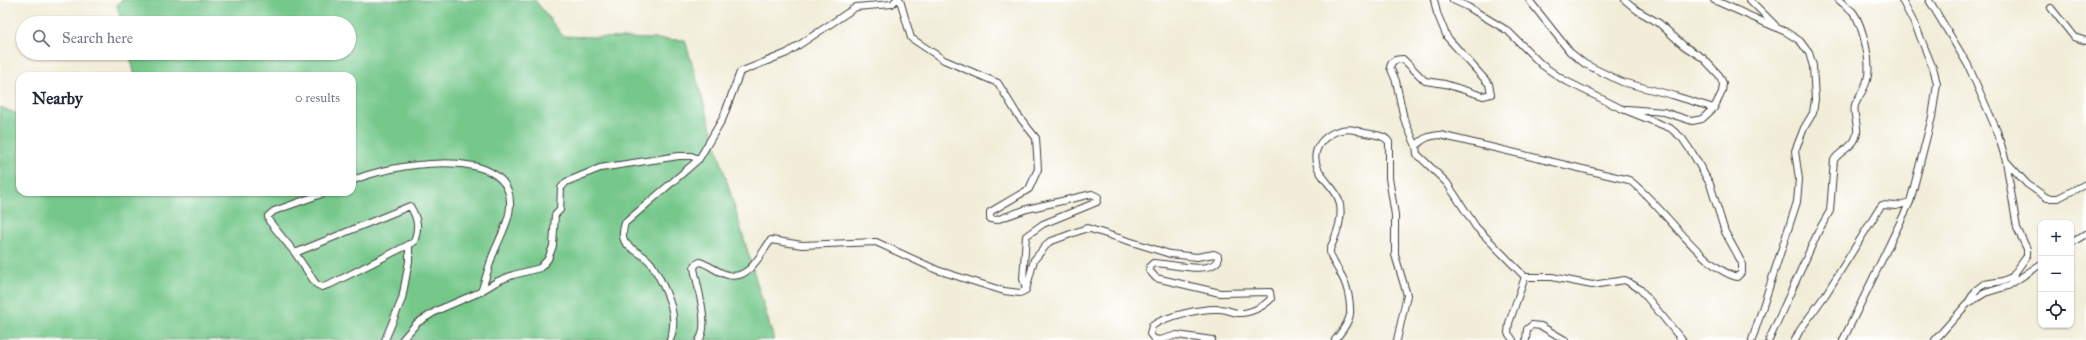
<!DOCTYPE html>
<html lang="en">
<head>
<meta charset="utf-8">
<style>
  body { margin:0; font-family:"IM FELL Great Primer",serif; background:#f6f6f7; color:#1f2937 }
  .controls { position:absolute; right:12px; bottom:12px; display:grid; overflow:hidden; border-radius:8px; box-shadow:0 1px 3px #0004 }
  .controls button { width:36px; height:36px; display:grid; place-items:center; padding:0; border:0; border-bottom:1px solid #e0e1e3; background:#fff; color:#1f2937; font:20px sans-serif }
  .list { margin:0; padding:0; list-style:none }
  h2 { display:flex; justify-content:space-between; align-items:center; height:52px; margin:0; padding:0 16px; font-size:17px }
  h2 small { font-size:13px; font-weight:400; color:#747a83 }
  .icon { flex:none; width:22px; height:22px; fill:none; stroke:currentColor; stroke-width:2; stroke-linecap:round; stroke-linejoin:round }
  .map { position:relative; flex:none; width:2086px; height:340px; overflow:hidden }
  .search { position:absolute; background:#fff; box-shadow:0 1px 3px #0004; left:16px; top:16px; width:340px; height:44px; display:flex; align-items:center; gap:10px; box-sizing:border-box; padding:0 14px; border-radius:22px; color:#747a83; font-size:15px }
  .panel { position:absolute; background:#fff; box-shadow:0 1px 3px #0004; left:16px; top:72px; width:340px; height:124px; border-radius:12px }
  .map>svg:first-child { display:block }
  .green { fill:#75c78a; stroke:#487253 }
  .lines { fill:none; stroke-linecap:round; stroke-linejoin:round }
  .minor-casing { stroke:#3c3b38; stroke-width:8 }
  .minor { stroke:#fff; stroke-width:6 }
</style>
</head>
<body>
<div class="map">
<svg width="2086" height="340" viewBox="0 0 2086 340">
  <rect width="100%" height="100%" fill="#fff"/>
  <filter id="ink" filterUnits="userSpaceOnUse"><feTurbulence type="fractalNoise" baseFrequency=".025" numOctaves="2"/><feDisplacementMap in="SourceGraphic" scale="8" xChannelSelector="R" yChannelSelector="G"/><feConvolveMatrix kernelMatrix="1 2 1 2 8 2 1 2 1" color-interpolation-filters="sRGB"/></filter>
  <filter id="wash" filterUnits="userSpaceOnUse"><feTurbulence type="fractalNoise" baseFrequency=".012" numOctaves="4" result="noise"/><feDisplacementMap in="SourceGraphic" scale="16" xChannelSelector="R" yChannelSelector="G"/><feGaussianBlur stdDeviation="0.9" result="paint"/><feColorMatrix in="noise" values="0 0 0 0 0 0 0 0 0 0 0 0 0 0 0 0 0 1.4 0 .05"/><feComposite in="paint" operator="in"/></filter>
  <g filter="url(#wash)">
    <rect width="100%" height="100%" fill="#f1edd8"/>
    <!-- green -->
    <path class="green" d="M 121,0 L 535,0 L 563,36 L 685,40 L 774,340 L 0,340 L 0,107 L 20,115 L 20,192 L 352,192 L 352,76 L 135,76 L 129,53 L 349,53 L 349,23 L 121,23 L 117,5 Z"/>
  </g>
  <g filter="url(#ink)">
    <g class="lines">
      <defs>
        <path id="minor" d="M 900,0 L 911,38 L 944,60 L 998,83 L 1017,114 L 1036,138 L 1038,169 L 1029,189 L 990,212 L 990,219 L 996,220 L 1027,209 L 1092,194 L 1098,197 L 1097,202 L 1043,224 L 1026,236 L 1023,279 L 1026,289
          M 1453,0 L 1468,7 L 1508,31 L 1542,65 L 1562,79 L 1620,108 L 1670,128 L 1682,138 L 1693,154 L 1710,184 L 1725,232 L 1742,263 L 1742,272 L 1737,277 C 1701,268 1661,203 1629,180 L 1440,135 C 1429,136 1423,138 1416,146 L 1417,154 L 1447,183 L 1476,227 L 1525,277 L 1509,323 L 1508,333 L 1513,340
          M 1529,0 L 1570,52 L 1585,64 L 1622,82 L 1672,95 L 1714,108
          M 1625,0 L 1638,11 L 1659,23 L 1684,46 L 1703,58 L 1719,75 L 1723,83 L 1722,92 L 1714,108 L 1702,119 L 1692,121 L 1664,112 L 1627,109
          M 1714,0 L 1786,32 L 1800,41 L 1809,53 L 1813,66 L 1815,99 L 1813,113 L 1804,128 L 1795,151 L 1799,179 L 1797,202 L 1752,340
          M 1750,0 L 1775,25
          M 1929,0 L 1968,65 L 1997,131 L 2006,161 L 2027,184 L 2047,198 L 2058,198 L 2086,184
          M 2051,8 L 2074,37 L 2086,41
          M 1416,146 L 1404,119 L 1396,81 L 1390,67 C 1392,60 1396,59 1403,59 L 1425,81 L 1445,84 L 1483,96 L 1491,94 L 1489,84 L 1447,37 L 1437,13 L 1434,0
          M 352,181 C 385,165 509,143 510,202 C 511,221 497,242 491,260 C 488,270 485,281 481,292
          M 2071,243 L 2086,234
          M 295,253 L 410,206 C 418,219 419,227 414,242 L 331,284 L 322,287 L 316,284 L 295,253 L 269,221 L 268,216 L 274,211 L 327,192
          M 1525,277 L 1552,277 L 1592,285 L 1625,280 L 1640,289 L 1682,340
          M 1967,304 L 1976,290 L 1984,284 L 2003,281 L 2012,277 L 2027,256 L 2027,249 L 2017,228 L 2006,161
          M 385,340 L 402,299 L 409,261 L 409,244
          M 402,340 L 417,323 L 438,310 L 478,293 L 498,281 L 513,275 L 540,268 L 548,259 L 553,246 L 555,215 L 560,210 L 561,188 L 566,182 L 600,168 L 679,156 L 691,156 L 699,159
          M 670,340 C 679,317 668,295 658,275 C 655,271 653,265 650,262 C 637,247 616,249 625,223 L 699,159 L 723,118 L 740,72 L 787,53 L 856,7 L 892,4 L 896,0
          M 699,340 C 710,327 697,285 694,268 L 696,264 L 700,262 C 710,265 718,273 728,275 C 749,281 761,253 771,240 L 802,245 L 876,242 L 937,270 L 1004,291 L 1020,293 L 1026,290 L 1034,260 L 1049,242 L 1087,228 L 1170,254 L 1197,257 L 1214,254 L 1218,256 L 1218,261 C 1208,275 1169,263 1153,263 L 1150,266 L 1149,270 L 1156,278 L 1220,293 L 1270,292 L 1271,299 C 1263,307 1249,314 1238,313 C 1231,312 1226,309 1219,309 C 1202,308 1165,316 1152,326 L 1150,334 L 1154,339 L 1160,340 L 1177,335 L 1212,340
          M 1335,340 C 1340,334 1349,322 1350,314 C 1351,301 1347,284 1340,273 C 1337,266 1330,259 1330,251 C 1330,246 1334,242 1335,237 C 1339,227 1342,216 1340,205 C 1338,189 1322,181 1317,166 C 1308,143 1338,123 1358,131 C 1368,135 1383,133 1389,142 L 1389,178 L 1395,215 L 1395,255 L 1407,295 L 1397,340
          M 1526,340 L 1527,329 L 1532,325 L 1541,326 L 1565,340
          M 1769,340 L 1819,230 L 1830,211 L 1834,160 C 1839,152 1849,149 1854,141 C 1862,129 1852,118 1855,105 C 1858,97 1865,89 1867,80 C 1872,65 1863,25 1853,12 C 1849,8 1843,4 1839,0
          M 1795,340 L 1800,330 L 1826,294 L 1879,209 L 1882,205 L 1896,206 L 1910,202
          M 1843,340 L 1910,202 L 1932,117 L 1937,84 L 1934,71 L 1917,29 L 1902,0
          M 1935,340 L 1967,304 L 1985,293 L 2008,286 L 2041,264"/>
      </defs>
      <!-- minor casing -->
      <use href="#minor" class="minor-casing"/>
      <!-- minor -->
      <use href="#minor" class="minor"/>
    </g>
  </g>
</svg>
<div class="controls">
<button>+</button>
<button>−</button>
<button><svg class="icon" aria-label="locate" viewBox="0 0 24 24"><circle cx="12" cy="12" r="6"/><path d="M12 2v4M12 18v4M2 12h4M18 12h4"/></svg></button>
</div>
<div class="search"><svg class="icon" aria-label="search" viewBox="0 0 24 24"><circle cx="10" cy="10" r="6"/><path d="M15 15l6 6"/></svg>Search here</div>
<section class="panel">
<h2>Nearby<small>0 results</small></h2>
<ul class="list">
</ul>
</section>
</div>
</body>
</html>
